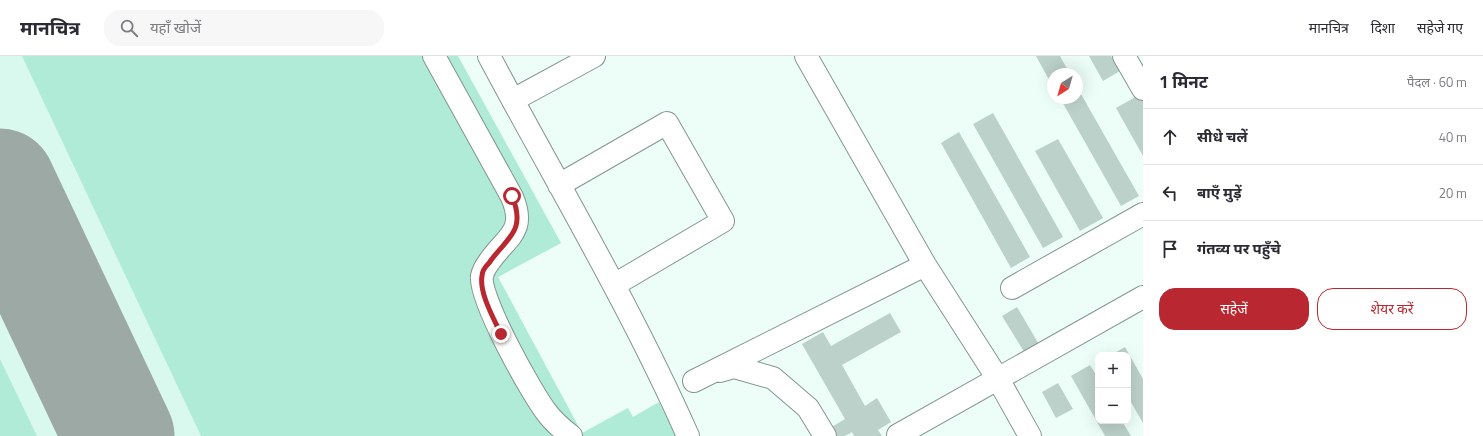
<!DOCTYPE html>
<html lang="hi">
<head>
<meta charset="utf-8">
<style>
  body { margin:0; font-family:"Titillium Web","Noto Sans Devanagari",sans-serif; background:#f7f7f7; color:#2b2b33 }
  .controls { position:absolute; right:12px; bottom:12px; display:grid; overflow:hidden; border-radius:8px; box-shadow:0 4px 16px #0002 }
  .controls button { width:36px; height:36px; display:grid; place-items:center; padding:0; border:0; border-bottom:1px solid #e1e1e2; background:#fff; color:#2b2b33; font:20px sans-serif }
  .compass { position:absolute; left:1047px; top:12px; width:36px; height:36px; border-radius:50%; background:#fff; box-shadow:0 4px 16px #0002; rotate:217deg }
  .stop { position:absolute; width:12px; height:12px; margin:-9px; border:3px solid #b92830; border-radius:50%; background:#fff }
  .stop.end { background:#b92830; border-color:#fff; box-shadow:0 1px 4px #0008 }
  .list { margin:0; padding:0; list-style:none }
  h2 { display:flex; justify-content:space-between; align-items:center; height:52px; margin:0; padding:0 16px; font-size:17px }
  h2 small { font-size:13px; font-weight:400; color:#7c7c81 }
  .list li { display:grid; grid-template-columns:26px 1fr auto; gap:12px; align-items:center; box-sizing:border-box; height:56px; padding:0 16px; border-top:1px solid #e1e1e2 }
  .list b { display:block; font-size:15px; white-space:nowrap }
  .list em { font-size:13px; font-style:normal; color:#7c7c81 }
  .actions { display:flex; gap:8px; padding:12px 16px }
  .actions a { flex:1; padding:9px 0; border:1px solid #b92830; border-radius:16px; text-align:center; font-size:14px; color:#b92830 }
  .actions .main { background:#b92830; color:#fff }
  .icon { flex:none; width:22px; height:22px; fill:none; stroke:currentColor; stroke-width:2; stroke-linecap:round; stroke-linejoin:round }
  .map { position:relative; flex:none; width:1143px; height:380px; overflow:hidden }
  header { display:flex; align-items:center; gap:24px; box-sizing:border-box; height:56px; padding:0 20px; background:#fff; border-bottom:1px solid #e1e1e2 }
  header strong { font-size:19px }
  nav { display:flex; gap:22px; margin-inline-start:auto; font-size:14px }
  .search { width:280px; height:36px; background:#f7f7f7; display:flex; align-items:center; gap:10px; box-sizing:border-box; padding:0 14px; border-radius:16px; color:#7c7c81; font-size:15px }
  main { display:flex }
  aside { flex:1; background:#fff }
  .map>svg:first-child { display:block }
  .built { fill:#daf9ee }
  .green { fill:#b0ebd7 }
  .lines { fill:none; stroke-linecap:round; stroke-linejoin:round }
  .runway { stroke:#9ca9a4; stroke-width:111 }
  .building { fill:#bcd1ca }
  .minor-casing { stroke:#82968f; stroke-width:24 }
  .minor { stroke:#fff; stroke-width:22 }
  .route { stroke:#b92830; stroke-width:5 }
</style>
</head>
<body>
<header>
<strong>मानचित्र</strong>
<div class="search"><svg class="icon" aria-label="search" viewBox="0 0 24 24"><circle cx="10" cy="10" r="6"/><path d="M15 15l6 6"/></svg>यहाँ खोजें</div>
<nav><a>मानचित्र</a><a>दिशा</a><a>सहेजे गए</a></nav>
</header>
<main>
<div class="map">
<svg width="1143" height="380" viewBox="0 0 1143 380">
  <rect width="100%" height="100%" fill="#edfef8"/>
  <!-- built -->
  <path class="built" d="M 0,0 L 458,0 L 561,187 L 498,221 L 582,377 L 628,352 L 633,361 L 659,346 L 674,380 L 0,380 Z"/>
  <!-- green -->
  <path class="green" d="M 22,0 L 429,0 L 502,133 L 510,170 L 475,214 L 562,380 L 201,380 Z
    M 438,0 L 458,0 L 561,187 L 498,221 L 582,377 L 628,352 L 633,361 L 659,346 L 676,380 L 577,380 L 526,316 L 489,220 L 520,176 Z
    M 0,303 L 37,380 L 0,380 Z"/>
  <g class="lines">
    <!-- runway -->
    <path class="runway" d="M 0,128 L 119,380"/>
  </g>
  <!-- building -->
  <path class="building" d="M 1036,0 L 1060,0 L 1070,18 L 1053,18 L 1053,31 Z
    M 1089,0 L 1111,0 L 1120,15 L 1103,25 Z
    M 1077,31 L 1139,140 L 1121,150 L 1060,42 L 1077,42 Z
    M 1139,39 L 1143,45 L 1143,100 L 1116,52 Z
    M 993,57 L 1063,181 L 1043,192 L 973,68 Z
    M 959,76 L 1030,201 L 1011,212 L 941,87 Z
    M 1058,83 L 1103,162 L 1080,175 L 1035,95 Z
    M 1017,251 L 1040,290 L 1026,299 L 1002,260 Z
    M 890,257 L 901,276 L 842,309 L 865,350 L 877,342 L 891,366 L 878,374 L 882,380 L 854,380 L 852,376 L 845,380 L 835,380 L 830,372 L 845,363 L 802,288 L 823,276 L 831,290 Z
    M 1125,291 L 1143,323 L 1143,367 L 1128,341 L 1128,299 L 1111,299 Z
    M 1090,309 L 1098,322 L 1098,365 L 1122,365 L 1131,380 L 1105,380 L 1071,320 Z
    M 1058,327 L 1073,353 L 1056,362 L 1042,336 Z"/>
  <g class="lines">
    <defs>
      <path id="minor" d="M 434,0 L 512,141 C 527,176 506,181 489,206 C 486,210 483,215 482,220 C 478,241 532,338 547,357 C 553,365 562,373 571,380
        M 489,0 C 556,126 630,249 688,380
        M 806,0 L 925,209 L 998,323 L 1030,380
        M 1124,0 L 1143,33
        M 513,44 L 594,0
        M 559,129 L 667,67 L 723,165 L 614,229
        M 1012,232 L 1143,158
        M 720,315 L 734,311 L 773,322 L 808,352 L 825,380
        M 694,325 L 925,209
        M 898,379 L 1143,241"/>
    </defs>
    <!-- minor casing -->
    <use href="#minor" class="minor-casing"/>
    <!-- minor -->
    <use href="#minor" class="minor"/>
  </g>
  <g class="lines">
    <!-- route -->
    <path class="route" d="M 501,278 C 494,263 479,237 482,220 C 482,215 486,210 489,207 C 506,182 527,176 512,140"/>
  </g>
</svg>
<div class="controls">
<button>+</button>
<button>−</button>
</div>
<svg class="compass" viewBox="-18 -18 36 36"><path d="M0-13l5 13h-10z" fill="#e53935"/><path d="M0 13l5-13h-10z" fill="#7c7c81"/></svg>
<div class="stop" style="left:512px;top:140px"></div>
<div class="stop end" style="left:501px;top:278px"></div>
</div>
<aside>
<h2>1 मिनट<small>पैदल · 60 m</small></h2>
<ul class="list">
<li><svg class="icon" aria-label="ahead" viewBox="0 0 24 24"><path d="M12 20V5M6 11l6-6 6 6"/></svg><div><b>सीधे चलें</b></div><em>40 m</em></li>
<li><svg class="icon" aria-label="left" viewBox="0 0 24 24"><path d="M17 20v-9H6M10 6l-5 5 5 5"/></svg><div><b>बाएँ मुड़ें</b></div><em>20 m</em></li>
<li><svg class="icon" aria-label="arrive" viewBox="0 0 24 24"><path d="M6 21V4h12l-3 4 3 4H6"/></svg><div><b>गंतव्य पर पहुँचे</b></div></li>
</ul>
<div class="actions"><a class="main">सहेजें</a><a>शेयर करें</a></div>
</aside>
</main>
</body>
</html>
